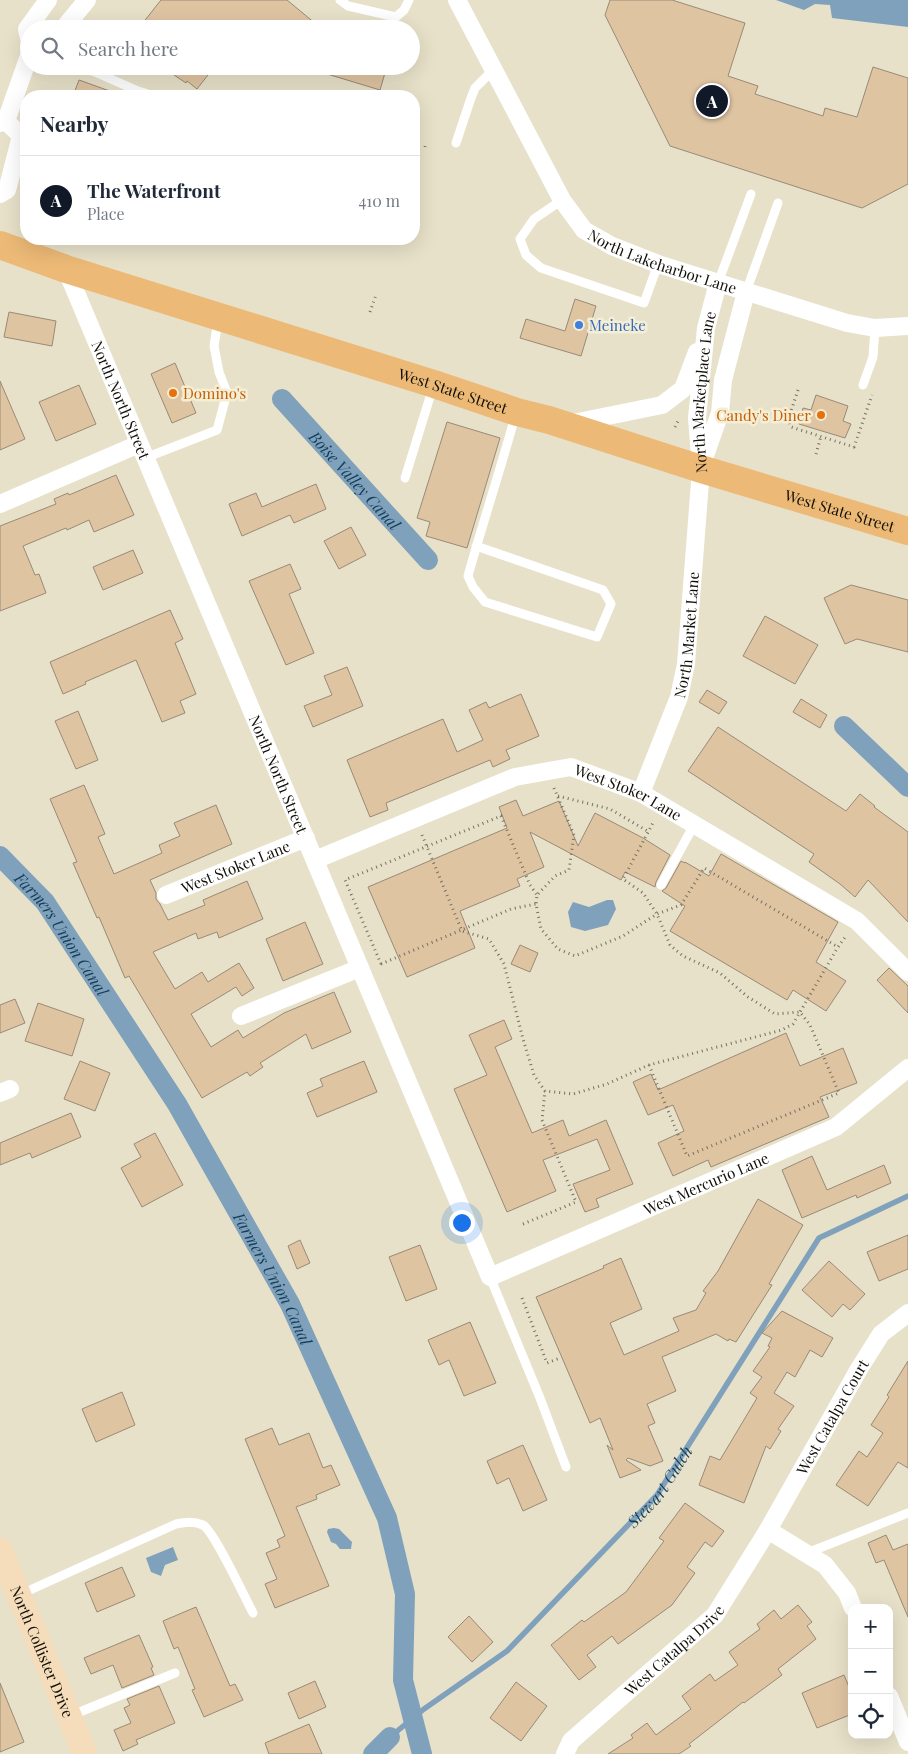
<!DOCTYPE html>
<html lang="en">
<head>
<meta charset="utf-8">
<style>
  body { margin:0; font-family:"Playfair Display",serif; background:#f6f6f7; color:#1f2937 }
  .controls { position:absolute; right:15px; bottom:15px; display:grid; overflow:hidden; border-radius:10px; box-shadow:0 5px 20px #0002 }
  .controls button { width:45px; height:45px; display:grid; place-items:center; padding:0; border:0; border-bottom:1px solid #e0e1e3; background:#fff; color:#1f2937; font:25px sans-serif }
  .you { position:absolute; left:461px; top:1222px; width:18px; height:18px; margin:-12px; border:4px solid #fff; border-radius:50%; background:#1a73e8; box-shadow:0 0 0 8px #1a73e833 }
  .badge { display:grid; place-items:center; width:32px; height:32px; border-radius:50%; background:#111827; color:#fff; font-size:16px; font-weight:700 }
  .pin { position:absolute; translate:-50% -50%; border:2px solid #fff; box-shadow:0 1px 5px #0006 }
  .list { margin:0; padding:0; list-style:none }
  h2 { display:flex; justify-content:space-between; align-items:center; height:65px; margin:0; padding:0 20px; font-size:21px }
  h2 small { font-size:16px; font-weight:400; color:#747a83 }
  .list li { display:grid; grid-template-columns:32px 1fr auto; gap:15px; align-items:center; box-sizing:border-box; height:90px; padding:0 20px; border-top:1px solid #e0e1e3 }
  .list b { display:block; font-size:19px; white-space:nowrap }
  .list p { margin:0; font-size:16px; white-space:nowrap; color:#747a83 }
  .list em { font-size:16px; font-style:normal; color:#747a83 }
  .icon { flex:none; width:28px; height:28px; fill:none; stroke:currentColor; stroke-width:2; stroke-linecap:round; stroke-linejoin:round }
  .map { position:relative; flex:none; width:908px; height:1754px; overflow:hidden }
  .search { position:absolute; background:#fff; box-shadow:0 5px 20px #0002; left:20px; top:20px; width:400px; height:55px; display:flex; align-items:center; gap:12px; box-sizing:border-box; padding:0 18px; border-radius:28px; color:#747a83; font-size:19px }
  .panel { position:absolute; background:#fff; box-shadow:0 5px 20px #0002; left:20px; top:90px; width:400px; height:155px; border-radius:20px }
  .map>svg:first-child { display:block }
  .water { fill:#7fa1bc }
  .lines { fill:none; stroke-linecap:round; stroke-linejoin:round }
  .stream { stroke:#7fa1bc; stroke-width:5.5 }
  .canal { stroke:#7fa1bc; stroke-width:20 }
  .building { fill:#dfc4a2; stroke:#998a77 }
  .path { stroke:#747161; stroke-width:3; stroke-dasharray:1 4; stroke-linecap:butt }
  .lane { stroke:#fff; stroke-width:9 }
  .street { stroke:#fff; stroke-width:18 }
  .secondary { stroke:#f5dcba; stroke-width:25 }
  .primary { stroke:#ecb976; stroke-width:28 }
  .shop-dot { fill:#3f7fe0; stroke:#f4eed5; stroke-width:2 }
  .food-dot { fill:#e8710a; stroke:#f4eed5; stroke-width:2 }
  .labels { text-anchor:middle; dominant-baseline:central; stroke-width:5; stroke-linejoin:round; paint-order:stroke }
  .street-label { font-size:15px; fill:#100e06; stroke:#f4eed5 }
  .shop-label { font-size:15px; fill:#366cbe; stroke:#f4eed5; text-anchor:start }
  .food-label { font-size:15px; fill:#c56008; stroke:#f4eed5; text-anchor:start }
  .water-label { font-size:16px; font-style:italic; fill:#133e5a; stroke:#f4eed5 }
</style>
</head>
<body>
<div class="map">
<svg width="908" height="1754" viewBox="0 0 908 1754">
  <rect width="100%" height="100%" fill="#e7e1c9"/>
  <!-- water -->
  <path class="water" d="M 776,0 L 908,0 L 908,27 L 832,18 L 830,5 L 815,4 L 804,10 Z
    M 607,900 L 613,900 L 616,909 L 608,925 L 585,931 L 571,927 L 568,912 L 573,902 L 589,907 Z
    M 334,1528 L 339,1529 L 352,1542 L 351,1549 L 340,1549 L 336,1544 L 331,1542 L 327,1532 L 328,1529 Z
    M 173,1547 L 178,1560 L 165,1565 L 161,1576 L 151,1572 L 146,1558 Z"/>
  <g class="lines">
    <!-- stream -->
    <path class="stream" id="s1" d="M 390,1737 L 424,1709 L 507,1651 L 657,1495 L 819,1238 L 908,1196"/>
    <!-- canal -->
    <g class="canal">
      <path id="s2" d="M 282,399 L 428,560"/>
      <path d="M 844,726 L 908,787"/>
      <path id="s3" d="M 0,856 L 45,902 L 177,1104 L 290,1304 L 387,1518 L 405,1594 L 403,1680 L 422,1754"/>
      <path d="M 373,1754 L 390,1737"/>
    </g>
  </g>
  <!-- building -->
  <path class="building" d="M 161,0 L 287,0 L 322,29 L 138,29 Z
    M 610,0 L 672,0 L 745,23 L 728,76 L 758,86 L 755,94 L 823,116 L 825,108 L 857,117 L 873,67 L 908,78 L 908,184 L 862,208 L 670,146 L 605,15 Z
    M 169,66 L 215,66 L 197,89 L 187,81 L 186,83 L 174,75 L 176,72 Z
    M 315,66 L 387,66 L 380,90 L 314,70 Z
    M 79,80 L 118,94 L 118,96 L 73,96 Z
    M 575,299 L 596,306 L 581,356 L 520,338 L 526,319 L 565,331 Z
    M 9,312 L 56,321 L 52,346 L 4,337 Z
    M 175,363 L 196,413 L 172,423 L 151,374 Z
    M 0,381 L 25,439 L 0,450 Z
    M 79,385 L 96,424 L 56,441 L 39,402 Z
    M 816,395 L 848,406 L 843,421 L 851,424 L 845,438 L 799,424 L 803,408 L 811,410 Z
    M 447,422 L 500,438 L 467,548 L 426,536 L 430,522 L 417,518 Z
    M 116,475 L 134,515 L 94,532 L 89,520 L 67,530 L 66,528 L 23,546 L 35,575 L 39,574 L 46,593 L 0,611 L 0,526 L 56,504 L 54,499 L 68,493 L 69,495 Z
    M 316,484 L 326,509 L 294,523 L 290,515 L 242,536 L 229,504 L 256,493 L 262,507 Z
    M 351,527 L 366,555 L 339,569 L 324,541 Z
    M 133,550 L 143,573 L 103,590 L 93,567 Z
    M 290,564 L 301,589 L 289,594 L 314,653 L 286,665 L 249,581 Z
    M 851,585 L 908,600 L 908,652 L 857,639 L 845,644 L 824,598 Z
    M 170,610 L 183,639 L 175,643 L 196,694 L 180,701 L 185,713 L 162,722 L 136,660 L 85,682 L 86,684 L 63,694 L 50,662 Z
    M 765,616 L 818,645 L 795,684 L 743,656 Z
    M 347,667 L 363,706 L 313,727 L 304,706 L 332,695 L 324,676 Z
    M 707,690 L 727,702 L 719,714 L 699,702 Z
    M 521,694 L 539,736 L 506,750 L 510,759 L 493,767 L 490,760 L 386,803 L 388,810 L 370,817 L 347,760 L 443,719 L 457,752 L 483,740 L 469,710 L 486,702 L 489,708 Z
    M 801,699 L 827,715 L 820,728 L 793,712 Z
    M 78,711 L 98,760 L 76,769 L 55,721 Z
    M 718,727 L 846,811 L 860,794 L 875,806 L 874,807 L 908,832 L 908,922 L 868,880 L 855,897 L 840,884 L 809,862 L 814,854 L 688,771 Z
    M 84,785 L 105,834 L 98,837 L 114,874 L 162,853 L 159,845 L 180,836 L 174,823 L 216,805 L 232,844 L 150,880 L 156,893 L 156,899 L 160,904 L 168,920 L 205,905 L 203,900 L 247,881 L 263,919 L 219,938 L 217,932 L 198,939 L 196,933 L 153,952 L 175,989 L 202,972 L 208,982 L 239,963 L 254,988 L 242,996 L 236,987 L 191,1014 L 211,1047 L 238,1030 L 243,1038 L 284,1013 L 334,992 L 351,1032 L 312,1049 L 306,1034 L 260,1063 L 263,1067 L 250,1076 L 247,1072 L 202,1098 L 129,976 L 125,978 L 99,917 L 97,918 L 73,863 L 77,862 L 50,799 Z
    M 516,800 L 523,816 L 559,801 L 578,846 L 595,813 L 643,838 L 670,855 L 656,882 L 655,887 L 625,872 L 621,880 L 530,832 L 544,867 L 517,879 L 520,886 L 460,911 L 475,948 L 407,977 L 368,887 L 507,828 L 499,807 Z
    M 721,854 L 838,922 L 816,962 L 846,981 L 826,1011 L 793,990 L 787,1000 L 670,931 L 685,906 L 662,891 L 666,888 L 681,861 L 685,863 L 685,862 L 709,876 Z
    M 305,922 L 323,964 L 283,981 L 266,939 Z
    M 520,945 L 538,953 L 530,972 L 511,964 Z
    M 889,968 L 908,986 L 908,1013 L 877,980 Z
    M 15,999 L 25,1023 L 0,1033 L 0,1005 Z
    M 38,1003 L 84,1019 L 72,1056 L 25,1041 Z
    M 504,1020 L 512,1039 L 495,1047 L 532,1133 L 563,1120 L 569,1136 L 606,1120 L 633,1184 L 596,1199 L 599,1207 L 585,1212 L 573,1184 L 610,1170 L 597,1139 L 543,1160 L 556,1191 L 507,1212 L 454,1089 L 487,1075 L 469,1035 Z
    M 786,1033 L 800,1066 L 843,1048 L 857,1083 L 820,1097 L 829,1117 L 711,1167 L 708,1160 L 673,1176 L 658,1143 L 684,1131 L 673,1105 L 648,1115 L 633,1082 L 651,1074 L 658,1090 Z
    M 80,1061 L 110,1073 L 95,1111 L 64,1099 Z
    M 364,1061 L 377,1092 L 317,1117 L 307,1093 L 323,1086 L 320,1079 Z
    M 71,1113 L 81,1137 L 32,1158 L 30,1153 L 0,1165 L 0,1143 Z
    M 155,1133 L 183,1185 L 142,1207 L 121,1168 L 141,1157 L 134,1144 Z
    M 812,1156 L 827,1190 L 884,1165 L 891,1183 L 857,1198 L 856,1195 L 802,1218 L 782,1170 Z
    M 758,1199 L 803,1225 L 769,1284 L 772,1285 L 736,1342 L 729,1339 L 728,1341 L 716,1334 L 662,1357 L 676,1391 L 647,1404 L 655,1423 L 648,1426 L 663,1461 L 650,1466 L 628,1458 L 626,1460 L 641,1470 L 620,1478 L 607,1445 L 613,1450 L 600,1418 L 590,1423 L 536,1297 L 604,1268 L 603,1266 L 621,1258 L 642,1309 L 610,1323 L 624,1355 L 679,1331 L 673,1318 L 696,1310 L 706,1293 L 703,1291 L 718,1271 Z
    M 908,1235 L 908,1269 L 879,1281 L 867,1252 Z
    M 300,1240 L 310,1263 L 297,1269 L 288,1246 Z
    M 420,1245 L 437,1289 L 406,1301 L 389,1257 Z
    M 829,1261 L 865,1294 L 850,1310 L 843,1304 L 832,1317 L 802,1290 Z
    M 782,1311 L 833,1338 L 822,1357 L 810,1350 L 795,1377 L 787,1372 L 774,1393 L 794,1406 L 778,1429 L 781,1431 L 770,1449 L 766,1446 L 744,1503 L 699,1485 L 710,1456 L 720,1460 L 757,1398 L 750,1393 L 762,1377 L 753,1371 L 770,1347 L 768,1346 L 772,1338 L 762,1333 Z
    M 470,1322 L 496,1383 L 464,1396 L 449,1360 L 439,1365 L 428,1340 Z
    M 908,1361 L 908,1468 L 898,1462 L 868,1506 L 836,1485 L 859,1451 L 867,1457 L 883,1433 L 871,1425 L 889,1397 L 887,1395 Z
    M 122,1392 L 135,1425 L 96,1442 L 82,1409 Z
    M 272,1428 L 279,1445 L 309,1433 L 323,1468 L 331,1465 L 340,1485 L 316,1495 L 317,1499 L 296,1507 L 329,1586 L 275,1608 L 265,1584 L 277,1579 L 266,1553 L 280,1547 L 277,1540 L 285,1536 L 245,1439 Z
    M 523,1445 L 547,1500 L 523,1511 L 509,1478 L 497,1484 L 487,1461 Z
    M 685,1503 L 724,1531 L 712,1547 L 705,1542 L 687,1567 L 695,1573 L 672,1605 L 618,1644 L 612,1636 L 587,1655 L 596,1667 L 579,1680 L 551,1645 L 582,1620 L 584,1622 L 626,1592 L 664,1541 L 659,1538 Z
    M 886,1535 L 893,1550 L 908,1544 L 908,1617 L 884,1560 L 876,1563 L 868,1543 Z
    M 122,1567 L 135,1596 L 97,1612 L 85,1583 Z
    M 798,1605 L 812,1622 L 807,1626 L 816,1639 L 778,1669 L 782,1675 L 744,1703 L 743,1702 L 689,1744 L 691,1746 L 679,1754 L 608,1754 L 633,1738 L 631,1735 L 647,1723 L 656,1735 L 691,1709 L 682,1696 L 710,1674 L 715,1681 L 738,1665 L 729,1652 L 760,1629 L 757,1624 L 774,1610 L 781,1619 Z
    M 196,1607 L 230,1686 L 235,1684 L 243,1700 L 204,1717 L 192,1690 L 195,1689 L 178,1647 L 174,1649 L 163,1621 Z
    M 469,1616 L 493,1642 L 472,1662 L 448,1637 Z
    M 139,1635 L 153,1667 L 151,1668 L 154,1675 L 122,1688 L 113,1665 L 91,1674 L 84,1658 Z
    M 844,1675 L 852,1694 L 852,1714 L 817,1728 L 802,1693 Z
    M 315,1681 L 326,1707 L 299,1719 L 288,1693 Z
    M 516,1682 L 547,1706 L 521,1741 L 490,1718 Z
    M 0,1683 L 24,1742 L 0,1752 Z
    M 159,1686 L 175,1723 L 136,1740 L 138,1744 L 123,1751 L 114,1730 L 131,1723 L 124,1708 L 130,1705 L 127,1699 Z
    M 309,1724 L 322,1754 L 269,1754 L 265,1743 Z"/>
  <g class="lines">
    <!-- path -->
    <path class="path" d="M 425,147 L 426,143
      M 370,312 L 376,295
      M 798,390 L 788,420 L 791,427 L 854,447 L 872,395
      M 675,427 L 679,419
      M 816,454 L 821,436
      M 554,788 L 574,835 L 569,870 L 555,876 L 537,895 L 536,904 L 541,929 L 558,949 L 575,956 L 623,936 L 657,914 L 681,905 L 704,868 L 838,947
      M 558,796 L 610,809 L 649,832
      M 422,835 L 462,931 L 489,939 L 504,964 L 523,1039 L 534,1075 L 545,1091 L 573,1094 L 607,1084 L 649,1065 L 782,1030 L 793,1024 L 838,947 L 846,936
      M 381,964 L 345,880 L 501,816 L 530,885 L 537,895
      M 381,964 L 511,909 L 536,904
      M 649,1065 L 687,1156 L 839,1093 L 810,1025 L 800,1012 L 775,1014 L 748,997 L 720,973 L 683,956 L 670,945 L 657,914 L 643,893 L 623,879 L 654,821
      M 523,1224 L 576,1202 L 542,1120 L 545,1091
      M 522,1298 L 547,1363 L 560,1358"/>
    <!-- lane -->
    <path class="lane" d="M 340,0 L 348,6 L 396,17 L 404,10 L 409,0
      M 71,66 L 95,72 L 138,91 L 155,96
      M 456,143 L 471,98 L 475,88 L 493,70
      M 562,200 L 534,219 L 520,239 L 526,255 L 541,268 L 644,303 L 658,264
      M 718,283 L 751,194
      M 746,292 L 778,203
      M 863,385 L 873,357 L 875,328
      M 145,458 L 217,430 L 227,393 L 219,372 L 214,346 L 218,320
      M 405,478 L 433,387
      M 476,546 L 603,590 L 611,604 L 597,637 L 485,602 L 473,587 L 468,576 C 483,522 501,468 516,413
      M 661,885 L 694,825
      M 490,1277 L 540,1398 L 566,1467
      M 807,1553 L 908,1513
      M 19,1595 L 176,1524 C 186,1522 193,1521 203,1525 C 214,1531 245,1598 253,1613
      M 70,1716 L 175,1673"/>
    <!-- street -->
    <g class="street">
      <path id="s4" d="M 457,0 L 562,200 L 584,230 L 612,246 L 658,264 L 847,323 L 875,328 L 908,326"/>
      <path d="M 63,29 L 87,0"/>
      <path d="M 29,38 L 27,29 L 48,0"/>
      <path d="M 6,121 L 29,56"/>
      <path d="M 0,123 L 6,121 L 21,136 L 7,190 L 0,194"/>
      <path id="s5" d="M 66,269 L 490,1277 L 836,1127 L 908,1068"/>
      <path d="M 568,424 L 662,405 L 683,389 L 697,352"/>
      <path d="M 703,461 L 720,413 L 723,380 L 746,292"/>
      <path d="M 0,504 L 139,444"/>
      <path id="s6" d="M 641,793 L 679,697 L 686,664 L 701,469 L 697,418 L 706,328 L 718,283"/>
      <path id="s7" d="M 315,860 L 515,777 L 571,767 L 641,793 L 857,921 L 908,972"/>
      <path id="s8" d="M 166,895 L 306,838"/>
      <path d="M 241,1016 L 360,968"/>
      <path d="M 0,1093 L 10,1089"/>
      <path d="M 768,1530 L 825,1565 L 847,1593 L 853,1608"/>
      <path d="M 889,1696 L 908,1742"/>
      <path id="s9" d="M 565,1754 L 571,1741 L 715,1615 L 768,1530 L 859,1369 L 881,1334 L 908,1313"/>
    </g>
    <!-- secondary -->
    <path class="secondary" id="s10" d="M 0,1550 L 85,1754"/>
    <!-- primary -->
    <path class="primary" id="s11" d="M 0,245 L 66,269 L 434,384 L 517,412 L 549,420 L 701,469 L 908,531"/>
  </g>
  <!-- markers -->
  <circle class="shop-dot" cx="579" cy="325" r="5"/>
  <g class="food-dot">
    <circle cx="173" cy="393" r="5"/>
    <circle cx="821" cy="415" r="5"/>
  </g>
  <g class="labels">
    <!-- street labels -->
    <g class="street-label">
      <text stroke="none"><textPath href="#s4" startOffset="348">North Lakeharbor Lane</textPath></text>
      <text stroke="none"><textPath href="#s6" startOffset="410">North Marketplace Lane</textPath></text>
      <text stroke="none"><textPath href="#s11" startOffset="476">West State Street</textPath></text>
      <text stroke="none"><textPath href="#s5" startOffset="142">North North Street</textPath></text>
      <text stroke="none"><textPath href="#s11" startOffset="881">West State Street</textPath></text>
      <text stroke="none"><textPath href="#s6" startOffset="166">North Market Lane</textPath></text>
      <text stroke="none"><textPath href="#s5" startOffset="548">North North Street</textPath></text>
      <text stroke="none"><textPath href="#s7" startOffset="336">West Stoker Lane</textPath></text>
      <text stroke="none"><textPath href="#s8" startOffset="75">West Stoker Lane</textPath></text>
      <text stroke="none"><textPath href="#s5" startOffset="1329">West Mercurio Lane</textPath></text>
      <text stroke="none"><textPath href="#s9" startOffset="436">West Catalpa Court</textPath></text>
      <text stroke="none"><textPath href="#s9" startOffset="152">West Catalpa Drive</textPath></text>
      <text stroke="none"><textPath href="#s10" startOffset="110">North Collister Drive</textPath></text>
    </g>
    <!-- shop labels -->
    <g class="shop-label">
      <text x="589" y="325">Meineke</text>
    </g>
    <!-- food labels -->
    <g class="food-label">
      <text x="183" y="393">Domino's</text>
      <text x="811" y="415" text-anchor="end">Candy's Diner</text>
    </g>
    <!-- water labels -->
    <g class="water-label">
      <text stroke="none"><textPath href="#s2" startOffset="109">Boise Valley Canal</textPath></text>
      <text stroke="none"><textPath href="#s3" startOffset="100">Farmers Union Canal</textPath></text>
      <text stroke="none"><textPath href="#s3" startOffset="505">Farmers Union Canal</textPath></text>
      <text stroke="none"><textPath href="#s1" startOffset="370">Stewart Gulch</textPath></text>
    </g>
  </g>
</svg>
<div class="controls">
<button>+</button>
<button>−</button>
<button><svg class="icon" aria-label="locate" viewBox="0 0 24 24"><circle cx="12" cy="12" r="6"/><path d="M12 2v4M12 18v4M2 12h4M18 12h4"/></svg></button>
</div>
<div class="you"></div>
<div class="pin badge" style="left:712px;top:101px">A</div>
<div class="search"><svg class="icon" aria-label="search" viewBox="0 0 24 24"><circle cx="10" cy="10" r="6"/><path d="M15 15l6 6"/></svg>Search here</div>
<section class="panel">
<h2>Nearby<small></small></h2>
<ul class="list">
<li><span class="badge">A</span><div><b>The Waterfront</b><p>Place</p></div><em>410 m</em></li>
</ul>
</section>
</div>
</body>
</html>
